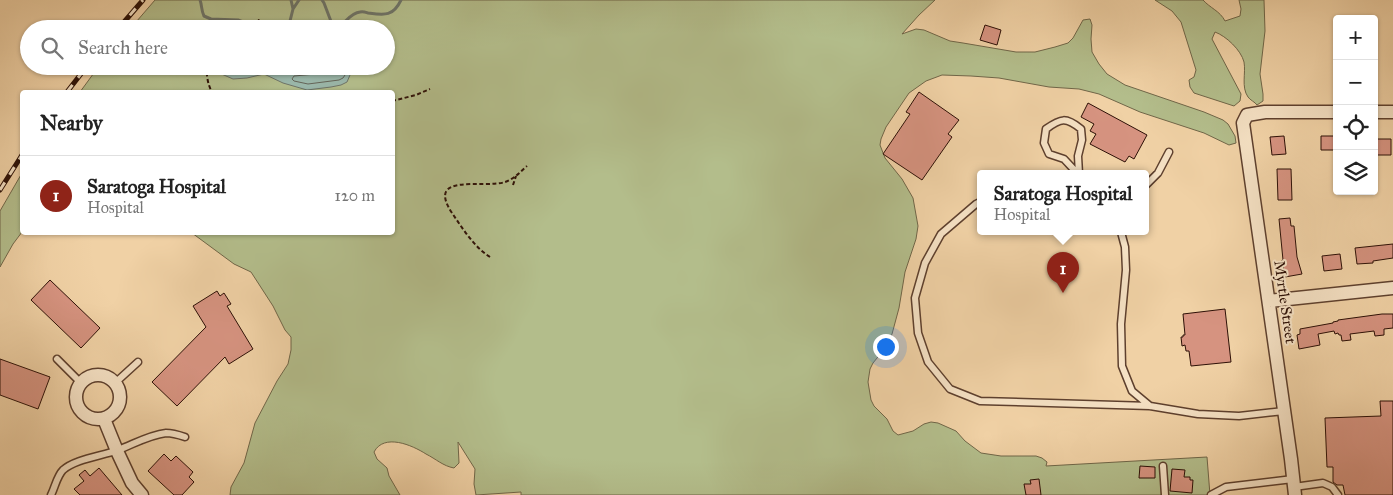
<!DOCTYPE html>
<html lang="en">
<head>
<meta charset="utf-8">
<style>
  body { margin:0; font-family:"IM FELL Great Primer",serif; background:#f6f6f6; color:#222 }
  .controls { position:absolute; right:15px; top:15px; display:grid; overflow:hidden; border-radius:5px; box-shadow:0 1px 4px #0004 }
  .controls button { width:45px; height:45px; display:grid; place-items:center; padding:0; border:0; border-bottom:1px solid #e0e0e0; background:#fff; color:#222; font:25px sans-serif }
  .you { position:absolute; left:885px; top:346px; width:18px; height:18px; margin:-12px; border:4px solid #fff; border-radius:50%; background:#1a73e8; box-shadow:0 0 0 8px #1a73e833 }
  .badge { display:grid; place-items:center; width:32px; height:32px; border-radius:50%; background:#8f2418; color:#fff; font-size:16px; font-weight:700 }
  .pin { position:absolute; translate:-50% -41px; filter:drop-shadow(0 1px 2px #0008) }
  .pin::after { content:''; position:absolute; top:26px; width:18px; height:15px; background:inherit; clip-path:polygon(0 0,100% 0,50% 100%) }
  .popup { position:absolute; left:977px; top:170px; width:172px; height:65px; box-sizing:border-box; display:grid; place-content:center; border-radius:5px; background:#fff; filter:drop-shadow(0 1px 4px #0005); font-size:16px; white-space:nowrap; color:#767676 }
  .popup b { font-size:19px; color:#222 }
  .popup::after { content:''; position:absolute; left:50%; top:100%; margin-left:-10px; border:10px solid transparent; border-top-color:#fff }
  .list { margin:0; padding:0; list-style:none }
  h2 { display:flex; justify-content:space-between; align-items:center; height:65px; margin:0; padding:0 20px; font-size:21px }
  h2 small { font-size:16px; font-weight:400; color:#767676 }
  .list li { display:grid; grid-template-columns:32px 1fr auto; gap:15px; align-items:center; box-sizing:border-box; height:80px; padding:0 20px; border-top:1px solid #e0e0e0 }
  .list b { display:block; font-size:19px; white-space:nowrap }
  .list p { margin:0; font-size:16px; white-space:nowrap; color:#767676 }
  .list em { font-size:16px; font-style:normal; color:#767676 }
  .icon { flex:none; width:28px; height:28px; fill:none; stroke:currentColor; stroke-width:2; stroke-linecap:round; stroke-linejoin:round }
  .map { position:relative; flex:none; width:1393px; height:495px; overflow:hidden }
  .search { position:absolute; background:#fff; box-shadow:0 1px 4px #0004; left:20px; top:20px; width:375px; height:55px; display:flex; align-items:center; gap:12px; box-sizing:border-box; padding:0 18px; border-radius:28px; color:#767676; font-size:19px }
  .panel { position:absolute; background:#fff; box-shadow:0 1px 4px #0004; left:20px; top:90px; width:375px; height:145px; border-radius:5px }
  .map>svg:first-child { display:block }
  .green { fill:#b3bd8b; stroke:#706648 }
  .water { fill:#9ab7aa; stroke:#6e7468 }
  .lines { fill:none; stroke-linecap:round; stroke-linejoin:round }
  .shore { stroke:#646458; stroke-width:1 }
  .stream { stroke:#6e7468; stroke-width:3 }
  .building { fill:#d69380; stroke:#2d1006 }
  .service-casing { stroke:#5e402e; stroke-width:9 }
  .minor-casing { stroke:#5e402e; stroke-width:15 }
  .path { stroke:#2d1006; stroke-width:2; stroke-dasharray:4 2.5; stroke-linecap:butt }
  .service { stroke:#f5e1c4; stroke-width:6 }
  .minor { stroke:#f5e1c4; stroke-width:12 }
  .rail-casing { stroke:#2d1006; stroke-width:5 }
  .rail { stroke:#f5e1c4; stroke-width:3; stroke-dasharray:9; stroke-linecap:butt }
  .labels { text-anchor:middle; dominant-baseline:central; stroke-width:4; stroke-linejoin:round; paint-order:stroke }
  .street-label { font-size:15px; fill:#2d1006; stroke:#f5e1c4 }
</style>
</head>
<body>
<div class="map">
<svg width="1393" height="495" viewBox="0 0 1393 495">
  <rect width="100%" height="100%" fill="#f0d1a5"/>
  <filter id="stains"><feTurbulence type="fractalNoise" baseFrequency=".004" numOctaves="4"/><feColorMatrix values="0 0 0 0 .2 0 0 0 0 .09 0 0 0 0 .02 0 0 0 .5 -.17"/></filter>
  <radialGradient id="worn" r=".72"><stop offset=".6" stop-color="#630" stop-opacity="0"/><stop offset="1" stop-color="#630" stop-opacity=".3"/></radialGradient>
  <!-- green -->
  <path class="green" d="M 155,0 L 935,0 L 919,15 L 902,34 L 916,29 L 924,30 L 950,41 L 963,43 L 1016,52 L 1035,52 L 1055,47 L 1068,43 L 1073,38 L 1083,20 L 1090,19 L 1092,25 L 1091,39 L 1092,52 L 1099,64 L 1107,74 L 1125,85 L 1204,112 L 1223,120 L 1228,124 L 1235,136 L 1236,143 L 1229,145 L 1204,133 L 1140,112 L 1099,94 L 1079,89 L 1049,87 L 999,78 L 971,76 L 942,75 L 926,81 L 909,93 L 886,127 L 881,139 L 880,145 L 885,158 L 902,179 L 913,198 L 918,226 L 916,239 L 905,272 L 899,308 L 892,334 L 886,347 L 873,363 L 870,369 L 868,382 L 871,400 L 874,406 L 887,419 L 893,431 L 898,435 L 913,431 L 924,424 L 931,422 L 938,423 L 956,431 L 965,441 L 981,453 L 1001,456 L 1036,456 L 1042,458 L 1047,462 L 1046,466 L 1207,457 L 1210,495 L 521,495 L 521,492 L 476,495 L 474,484 L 475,469 L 458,442 L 459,463 L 454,468 C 443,466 436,459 426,454 C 412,445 384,433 374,452 L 377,459 L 387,468 L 389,476 L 400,495 L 230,495 L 231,487 L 244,463 L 255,423 L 277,381 L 288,364 L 291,350 L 291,337 L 285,330 L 273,306 L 251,272 L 234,264 L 192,233 L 392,232 L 392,92 L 80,92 L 99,66 L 386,66 L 386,29 L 130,29 Z
    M 1155,0 L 1203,0 C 1210,8 1220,11 1225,21 L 1240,16 L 1241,9 L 1239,0 L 1264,0 L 1265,31 L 1260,74 L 1263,94 L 1263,101 L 1257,105 C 1255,102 1250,100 1248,97 C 1241,87 1246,73 1244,62 C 1241,50 1226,36 1215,32 L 1212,39 L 1241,94 L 1240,101 L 1234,106 L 1194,93 L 1190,87 L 1189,80 L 1194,77 L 1196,70 L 1181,22 L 1172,11 Z
    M 22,173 L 22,232 L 13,244 L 0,267 L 0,211 Z"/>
  <!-- water -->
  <path class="water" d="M 215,66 L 272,66 C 289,76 323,69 342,67 L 348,69 L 350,72 L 350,75 L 347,82 L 341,85 L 331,87 L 307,90 L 283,83 L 264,74 L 247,78 L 233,79 L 217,72 Z"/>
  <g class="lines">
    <!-- shore -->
    <path class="shore" d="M 220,66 C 232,83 253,67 268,70 L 271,66
      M 331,66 L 330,71 L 327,73 L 294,76 L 292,79 L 294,81 L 308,84 L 339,80 L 343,78 L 345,75 L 341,70 L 340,66"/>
    <!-- stream -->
    <path class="stream" d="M 200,0 C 202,5 201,10 204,16 L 211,19 L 238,20 L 261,29
      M 322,0 L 324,3 L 332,24 L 338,27 C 346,23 350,13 360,12 C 363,11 365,12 368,13 C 384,15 393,17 401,0
      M 293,9 L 299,0
      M 284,29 L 289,25 L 293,9 L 291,0"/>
  </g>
  <!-- building -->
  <path class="building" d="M 985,25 L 1001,30 L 997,45 L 980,40 Z
    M 919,92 L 959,120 L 948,134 L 952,137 L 922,180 L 883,154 L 910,114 L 906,112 Z
    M 1088,103 L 1147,135 L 1134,159 L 1129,156 L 1125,162 L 1090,144 L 1096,134 L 1090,131 L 1094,124 L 1081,117 Z
    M 1284,136 L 1286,154 L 1272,155 L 1270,137 Z
    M 1321,136 L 1337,136 L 1337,150 L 1321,150 Z
    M 1374,139 L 1391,139 L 1391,155 L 1374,155 Z
    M 1277,169 L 1291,169 L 1292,200 L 1278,200 Z
    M 1290,218 L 1291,226 L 1294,226 L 1297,257 L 1302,274 L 1285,277 L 1282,260 L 1283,260 L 1279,219 Z
    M 1393,244 L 1393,258 L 1373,261 L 1373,263 L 1357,264 L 1355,248 Z
    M 1340,254 L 1342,269 L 1324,271 L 1322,256 Z
    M 50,280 L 100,328 L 81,348 L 31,300 Z
    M 217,291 L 220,296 L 224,293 L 231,304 L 227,306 L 253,349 L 229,364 L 225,357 L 177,406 L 152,382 L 206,327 L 193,306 Z
    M 1225,309 L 1231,362 L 1191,366 L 1189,351 L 1186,351 L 1185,345 L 1182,346 L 1181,337 L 1183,337 L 1183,335 L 1185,335 L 1183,314 Z
    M 1382,314 L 1393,314 L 1393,328 L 1384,329 L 1384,335 L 1375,336 L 1374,331 L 1350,334 L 1351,340 L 1342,341 L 1341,335 L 1339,335 L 1338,333 L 1335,334 L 1334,331 L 1318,334 L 1320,345 L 1299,349 L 1297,335 L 1300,334 L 1300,329 L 1333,323 L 1333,322 L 1338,321 L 1338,320 Z
    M 0,359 L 50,377 L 38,409 L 0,395 Z
    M 1380,401 L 1393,401 L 1393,495 L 1345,495 L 1343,485 L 1337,485 L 1333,482 L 1333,467 L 1327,467 L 1325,418 L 1381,416 Z
    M 164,454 L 171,461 L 176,456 L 193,472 L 189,477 L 194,482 L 182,495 L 174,495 L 148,471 Z
    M 1140,466 L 1155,467 L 1155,478 L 1139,478 Z
    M 99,468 L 122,495 L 80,495 L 74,489 L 84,481 L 79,475 L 85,470 L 90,476 Z
    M 1172,469 L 1185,470 L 1184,477 L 1190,477 L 1190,480 L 1193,480 L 1192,493 L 1170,491 Z
    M 1039,479 L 1041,495 L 1026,495 L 1024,484 L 1031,484 L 1030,480 Z"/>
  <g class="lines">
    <defs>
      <path id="service" d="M 1078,174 L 1064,159 L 1049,154 L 1044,143 L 1046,129 C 1061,118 1066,117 1081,129 L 1082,140 L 1078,156 L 1079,174
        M 1146,185 L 1158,173 L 1169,152
        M 980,202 L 976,204 L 941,234 L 925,263 L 915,298 L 918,333 L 928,362 L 950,389 L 980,401 L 1150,406 L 1198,414 L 1239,416 L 1284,411
        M 1121,232 L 1125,247 L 1126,270 L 1121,324 L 1122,366 L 1132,391 L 1150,406
        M 57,359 L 81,383
        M 115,383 L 138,362
        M 1163,466 L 1165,495
        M 1294,487 L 1323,483 L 1332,487 L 1338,495
        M 51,495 C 55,487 57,476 63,470 C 75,459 102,456 118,450 C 134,444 149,435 166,433 C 173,433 179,435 185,437
        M 1211,495 L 1226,487 L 1293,479"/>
      <path id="minor" d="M 1374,112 L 1393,112
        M 1269,301 L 1393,288
        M76 397a22 22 0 1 1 44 0a22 22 0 1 1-44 0Z
        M 104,419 L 117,451 L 132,483 L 142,495
        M 1295,495 L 1291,459 L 1243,123 L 1247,115 L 1265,112 L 1337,112"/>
    </defs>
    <!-- service casing -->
    <use href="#service" class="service-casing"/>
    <!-- minor casing -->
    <use href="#minor" class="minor-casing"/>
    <!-- path -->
    <path class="path" d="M 255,29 L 260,17
      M 207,66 C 206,75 208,85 212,92
      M 392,101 L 416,95 L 430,89
      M 513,185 L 516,176
      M 490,257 C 474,247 463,229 452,213 C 425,172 484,189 505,182 C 514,179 520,172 527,166"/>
    <!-- service -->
    <use href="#service" class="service"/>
    <!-- minor -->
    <use href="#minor" class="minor"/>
    <defs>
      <path id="rail" d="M 118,29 L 143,0
        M 67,92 L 87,66
        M 0,190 L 22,155"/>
    </defs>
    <!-- rail casing -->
    <use href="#rail" class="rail-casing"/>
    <!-- rail -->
    <use href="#rail" class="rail"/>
  </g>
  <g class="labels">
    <!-- street labels -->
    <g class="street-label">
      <text transform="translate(1285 302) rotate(82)">Myrtle Street</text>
    </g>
  </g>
  <rect width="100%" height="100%" filter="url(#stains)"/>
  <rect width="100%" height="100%" fill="url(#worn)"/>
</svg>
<div class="controls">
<button>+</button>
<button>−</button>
<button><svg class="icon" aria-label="locate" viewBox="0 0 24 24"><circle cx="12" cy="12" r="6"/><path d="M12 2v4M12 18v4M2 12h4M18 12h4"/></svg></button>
<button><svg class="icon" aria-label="layers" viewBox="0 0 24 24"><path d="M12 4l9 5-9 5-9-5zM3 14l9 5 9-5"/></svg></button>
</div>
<div class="you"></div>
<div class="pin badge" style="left:1063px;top:293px">1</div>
<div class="popup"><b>Saratoga Hospital</b>Hospital</div>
<div class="search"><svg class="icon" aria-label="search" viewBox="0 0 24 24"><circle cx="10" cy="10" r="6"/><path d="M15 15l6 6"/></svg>Search here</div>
<section class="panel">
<h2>Nearby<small></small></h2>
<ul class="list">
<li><span class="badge">1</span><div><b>Saratoga Hospital</b><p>Hospital</p></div><em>120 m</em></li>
</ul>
</section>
</div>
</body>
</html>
